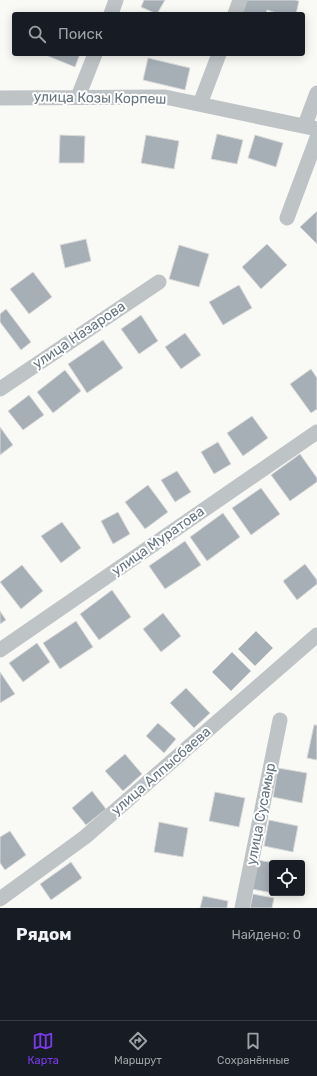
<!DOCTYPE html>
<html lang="ru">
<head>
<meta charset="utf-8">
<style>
  body { margin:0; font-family:Rubik,sans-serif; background:#242831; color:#f1f3f6 }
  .controls { position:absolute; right:12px; bottom:12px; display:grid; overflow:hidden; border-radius:4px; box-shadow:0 2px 10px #0003 }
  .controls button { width:36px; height:36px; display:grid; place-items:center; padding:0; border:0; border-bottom:1px solid #363941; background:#171b24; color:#f1f3f6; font:20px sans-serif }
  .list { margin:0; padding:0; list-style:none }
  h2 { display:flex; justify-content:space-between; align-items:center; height:52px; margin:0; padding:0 16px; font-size:17px }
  h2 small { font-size:13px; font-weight:400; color:#9ea1a6 }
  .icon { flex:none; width:22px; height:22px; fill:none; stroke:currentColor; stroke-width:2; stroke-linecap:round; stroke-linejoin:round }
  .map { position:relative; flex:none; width:317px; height:908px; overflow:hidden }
  .search { position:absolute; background:#171b24; box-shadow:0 2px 10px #0003; left:12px; right:12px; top:12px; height:44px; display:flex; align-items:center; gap:10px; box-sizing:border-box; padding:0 14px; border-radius:4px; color:#9ea1a6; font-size:15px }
  .sheet { height:112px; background:#171b24 }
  nav { display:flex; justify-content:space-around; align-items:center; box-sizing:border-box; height:56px; border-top:1px solid #363941; background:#171b24; font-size:11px; color:#9ea1a6 }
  nav a { display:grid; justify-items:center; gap:2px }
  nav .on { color:#7c3aed }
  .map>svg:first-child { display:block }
  .building { fill:#a7afb6; stroke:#dadad9 }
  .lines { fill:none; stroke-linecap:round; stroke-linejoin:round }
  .minor { stroke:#bec3c6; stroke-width:15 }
  .labels { text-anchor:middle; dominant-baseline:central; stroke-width:4; stroke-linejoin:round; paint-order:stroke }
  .street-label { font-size:14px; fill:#657580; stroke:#fff }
</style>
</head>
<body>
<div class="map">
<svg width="317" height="908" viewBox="0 0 317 908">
  <rect width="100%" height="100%" fill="#f9f9f6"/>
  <!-- building -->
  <path class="building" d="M 144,0 L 165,0 L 157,14 L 141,7 Z
    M 245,0 L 295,0 L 299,1 L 296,14 L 280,14 L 267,10 L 266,14 L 240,14 Z
    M 43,54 L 80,54 L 75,67 Z
    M 148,58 L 190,68 L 185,90 L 143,80 Z
    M 217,134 L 243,140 L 237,164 L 211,159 Z
    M 60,135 L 85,136 L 84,163 L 59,163 Z
    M 146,135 L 179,141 L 174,169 L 141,163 Z
    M 255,135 L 283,143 L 276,167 L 248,158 Z
    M 317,211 L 317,244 L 300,227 Z
    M 86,239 L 91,261 L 65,268 L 60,245 Z
    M 267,244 L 287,265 L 261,289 L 242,267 Z
    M 179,245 L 209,254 L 199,287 L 169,279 Z
    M 33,272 L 52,297 L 29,314 L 10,289 Z
    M 239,285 L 252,308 L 223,325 L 209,302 Z
    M 6,309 L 31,342 L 21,350 L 0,322 L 0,314 Z
    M 141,315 L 158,341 L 139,354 L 121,329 Z
    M 185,333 L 201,355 L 181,369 L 165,347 Z
    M 103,340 L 123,368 L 87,393 L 68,364 Z
    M 311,369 L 317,378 L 317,409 L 311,413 L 290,384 Z
    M 65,370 L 81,391 L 53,413 L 37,392 Z
    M 29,395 L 44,415 L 23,430 L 8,411 Z
    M 252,416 L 268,438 L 243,456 L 227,433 Z
    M 0,427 L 13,445 L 0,455 Z
    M 218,442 L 231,464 L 214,474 L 201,452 Z
    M 300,454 L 317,478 L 317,482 L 290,501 L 271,475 Z
    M 177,471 L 191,492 L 175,502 L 161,480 Z
    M 148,485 L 168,512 L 145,529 L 125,502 Z
    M 261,488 L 280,514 L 251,535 L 232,508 Z
    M 118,512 L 130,534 L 113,544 L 101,521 Z
    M 223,513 L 240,537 L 207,561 L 190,537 Z
    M 62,522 L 81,548 L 61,563 L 41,536 Z
    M 185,541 L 201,565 L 165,589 L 149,566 Z
    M 305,564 L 317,580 L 317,584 L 297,600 L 283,581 Z
    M 22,565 L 43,591 L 21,609 L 0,582 Z
    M 112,590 L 131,617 L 99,640 L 80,614 Z
    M 0,611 L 6,620 L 0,624 Z
    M 163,613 L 181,636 L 161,652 L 143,629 Z
    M 76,621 L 93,647 L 60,669 L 43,643 Z
    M 256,631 L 273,648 L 255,666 L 238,649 Z
    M 37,643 L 50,662 L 23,682 L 9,663 Z
    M 232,652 L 251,671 L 231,691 L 212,672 Z
    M 0,672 L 15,694 L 0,703 Z
    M 186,688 L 210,713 L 194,728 L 170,703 Z
    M 158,723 L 176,739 L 164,753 L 146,736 Z
    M 314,725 L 317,725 L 317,760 L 307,758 Z
    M 125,754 L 142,774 L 123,791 L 105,771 Z
    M 278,768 L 307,773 L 302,803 L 273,797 Z
    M 92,791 L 106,809 L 86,825 L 72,808 Z
    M 215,792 L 245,798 L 239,827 L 209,821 Z
    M 269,820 L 298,826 L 293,852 L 264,846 Z
    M 159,822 L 188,828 L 183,857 L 154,852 Z
    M 10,831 L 26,855 L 5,870 L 0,863 L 0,837 Z
    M 257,860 L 275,863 L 272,863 L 272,893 L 252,889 Z
    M 71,862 L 82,878 L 51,900 L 40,884 Z
    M 253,894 L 274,898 L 272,908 L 250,908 Z
    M 203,896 L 228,901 L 227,908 L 200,908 Z"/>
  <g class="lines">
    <!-- minor -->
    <path class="minor" d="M 111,14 L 116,0
      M 235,14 L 240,0
      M 78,97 L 95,54
      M 0,98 L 165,97 L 317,129
      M 200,104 L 219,54
      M 305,125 L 317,93
      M 287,218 L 317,138
      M 0,389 L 159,282
      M 0,650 L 317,432
      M 0,899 L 85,837 L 317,635
      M 242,908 L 280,720"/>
  </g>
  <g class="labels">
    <!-- street labels -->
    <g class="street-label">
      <text transform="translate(100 98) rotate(1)">улица Козы Корпеш</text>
      <text transform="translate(79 335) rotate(-34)">улица Назарова</text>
      <text transform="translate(158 541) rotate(-35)">улица Муратова</text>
      <text transform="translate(161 771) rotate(-41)">улица Алпысбаева</text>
      <text transform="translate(261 814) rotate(-79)">улица Сусамыр</text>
    </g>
  </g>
</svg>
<div class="controls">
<button><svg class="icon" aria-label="locate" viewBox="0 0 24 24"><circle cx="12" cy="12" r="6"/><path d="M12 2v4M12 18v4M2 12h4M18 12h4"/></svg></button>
</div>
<div class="search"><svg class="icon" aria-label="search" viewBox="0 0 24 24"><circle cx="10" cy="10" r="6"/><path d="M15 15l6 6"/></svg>Поиск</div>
</div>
<section class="sheet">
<h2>Рядом<small>Найдено: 0</small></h2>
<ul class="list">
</ul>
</section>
<nav>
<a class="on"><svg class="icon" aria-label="map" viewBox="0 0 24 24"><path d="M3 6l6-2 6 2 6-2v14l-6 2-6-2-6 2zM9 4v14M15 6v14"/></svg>Карта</a>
<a><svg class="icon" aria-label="directions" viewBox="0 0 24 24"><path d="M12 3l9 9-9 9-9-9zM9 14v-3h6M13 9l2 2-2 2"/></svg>Маршрут</a>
<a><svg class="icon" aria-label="saved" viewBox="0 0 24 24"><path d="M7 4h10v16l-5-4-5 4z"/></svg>Сохранённые</a>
</nav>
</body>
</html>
